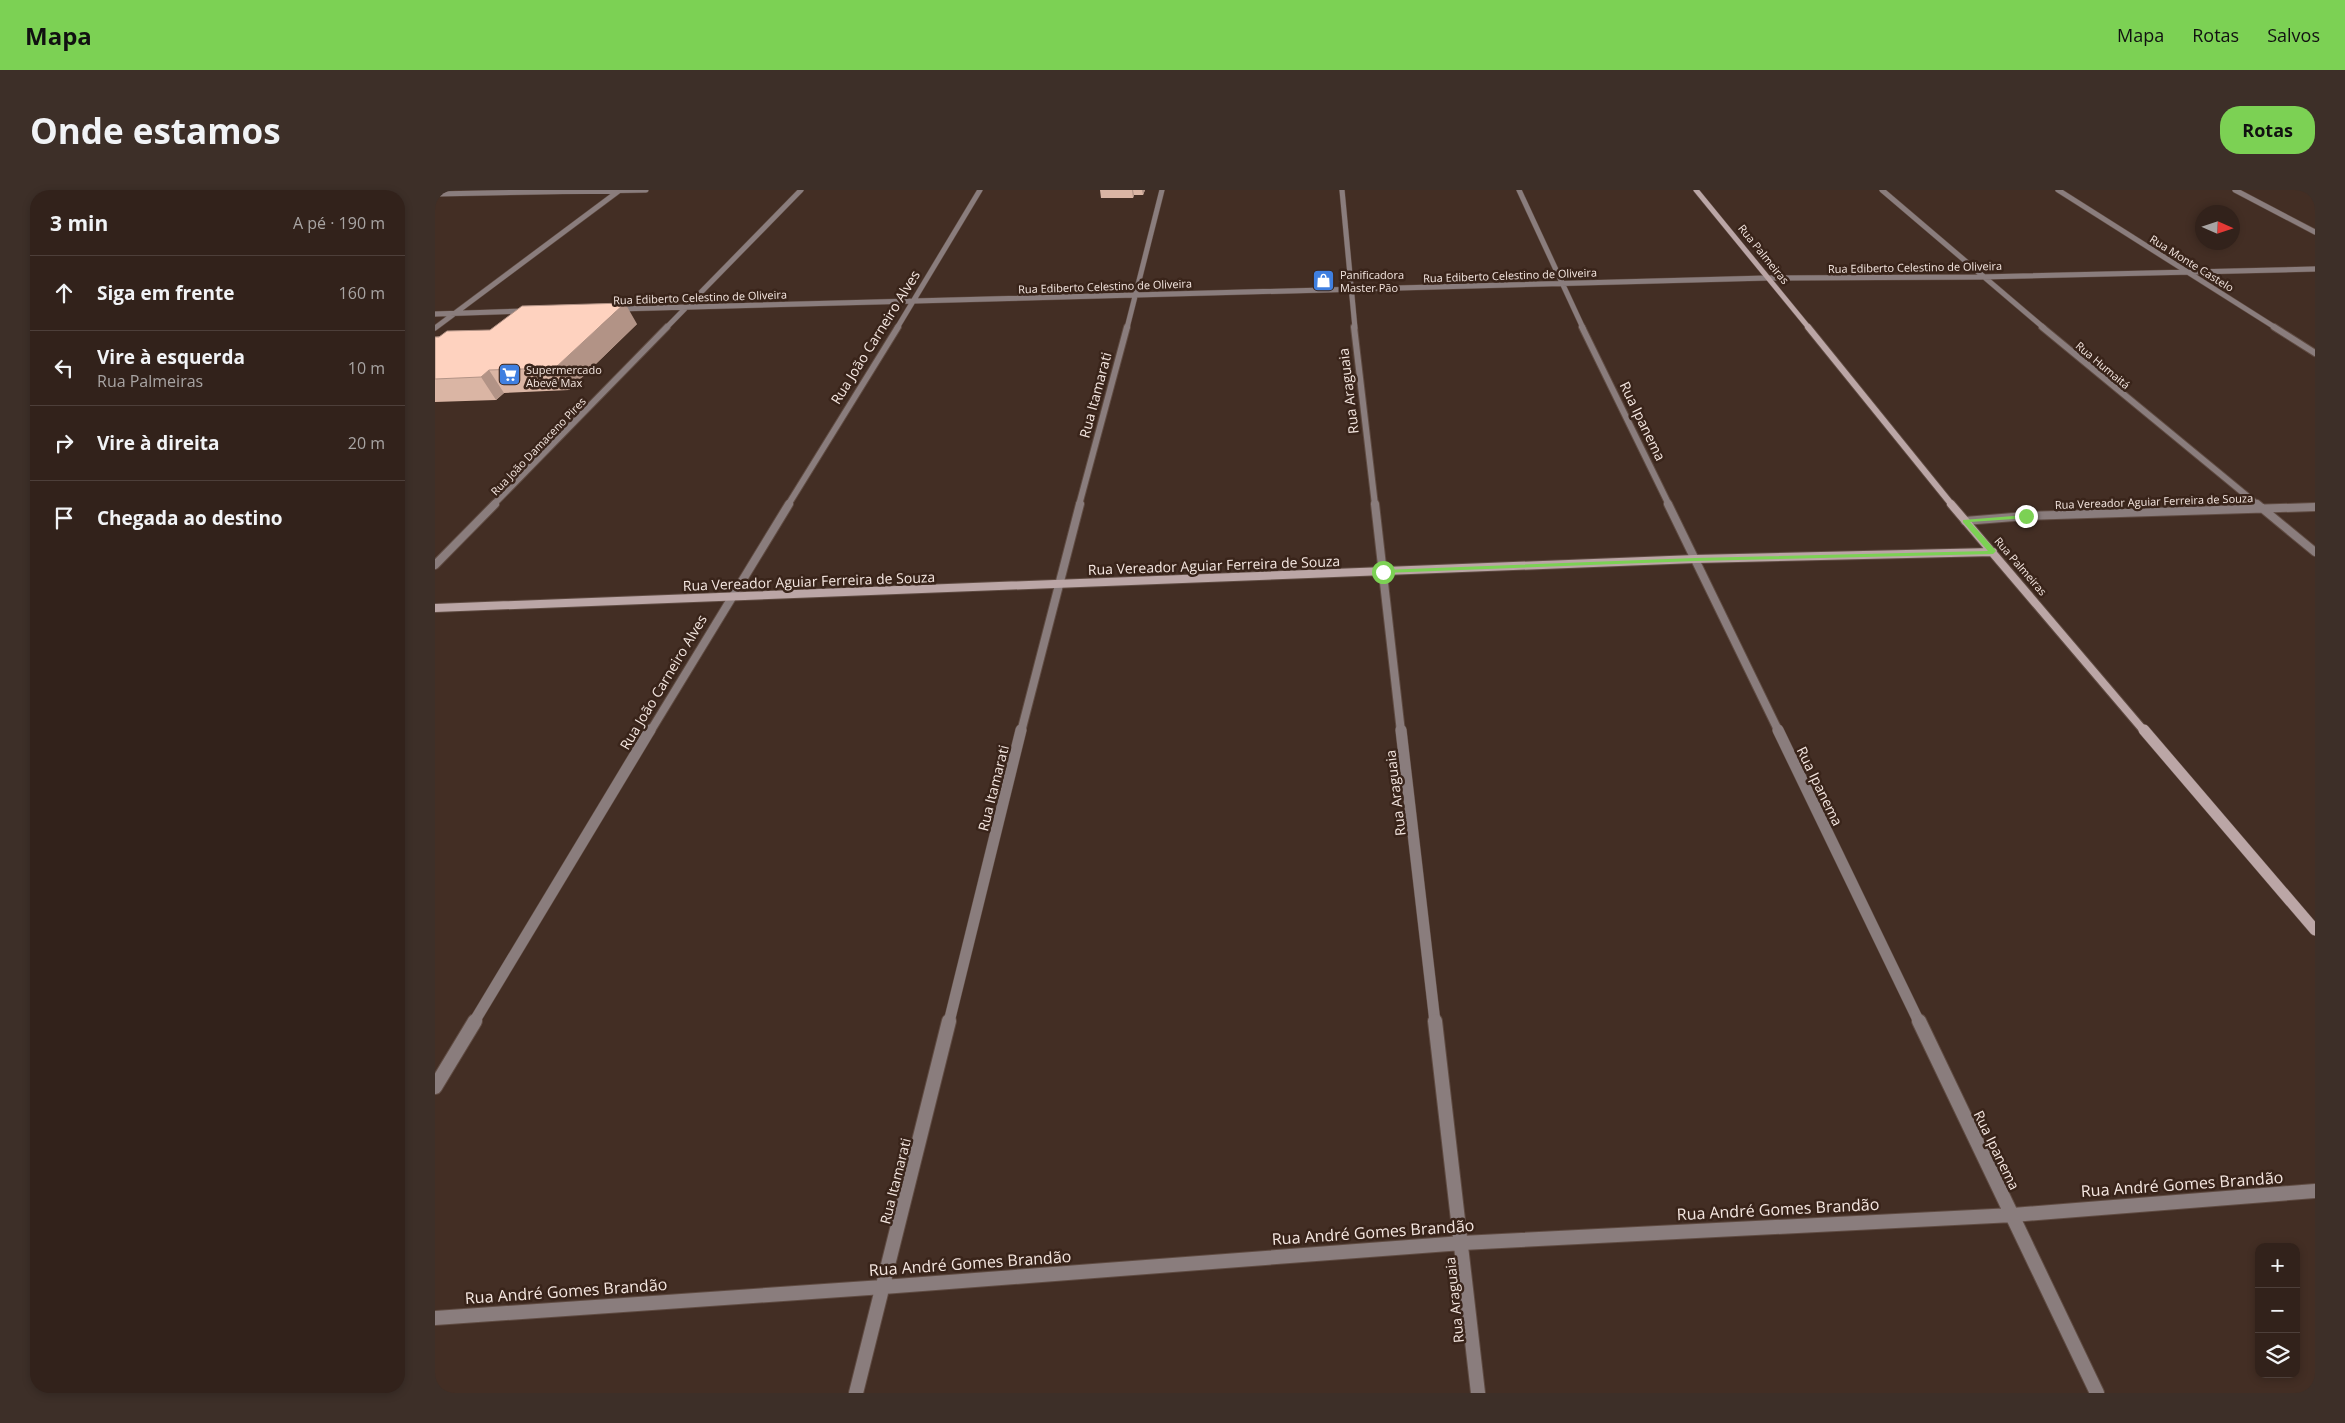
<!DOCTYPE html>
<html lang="pt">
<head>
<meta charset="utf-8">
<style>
  body { margin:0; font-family:"Open Sans",sans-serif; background:#3d2f28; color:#f1f3f6 }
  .controls { position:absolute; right:15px; bottom:15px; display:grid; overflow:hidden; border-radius:10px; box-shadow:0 2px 8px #0003 }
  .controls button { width:45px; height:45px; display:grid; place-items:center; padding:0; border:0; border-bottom:1px solid #4d3f3a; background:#32221b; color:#f1f3f6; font:25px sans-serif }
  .compass { position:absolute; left:1760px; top:15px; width:45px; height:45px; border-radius:50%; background:#32221b; box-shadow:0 2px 8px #0003; rotate:93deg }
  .stop { position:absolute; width:15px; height:15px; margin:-11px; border:4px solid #7cd154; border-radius:50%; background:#fff }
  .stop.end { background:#7cd154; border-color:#fff; box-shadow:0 1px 5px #0008 }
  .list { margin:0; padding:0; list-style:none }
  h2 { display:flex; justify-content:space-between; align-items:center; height:65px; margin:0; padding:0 20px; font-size:21px }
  h2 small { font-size:16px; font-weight:400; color:#a8a4a3 }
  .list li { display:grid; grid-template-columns:32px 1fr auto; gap:15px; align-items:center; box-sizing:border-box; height:75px; padding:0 20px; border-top:1px solid #4d3f3a }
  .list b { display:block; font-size:19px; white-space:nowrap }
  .list p { margin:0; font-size:16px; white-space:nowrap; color:#a8a4a3 }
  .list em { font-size:16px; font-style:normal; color:#a8a4a3 }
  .icon { flex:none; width:28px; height:28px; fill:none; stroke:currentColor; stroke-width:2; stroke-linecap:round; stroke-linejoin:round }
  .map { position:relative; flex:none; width:1880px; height:1203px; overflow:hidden; border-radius:20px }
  header { display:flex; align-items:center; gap:30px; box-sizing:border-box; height:70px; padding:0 25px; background:#7cd154; color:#111 }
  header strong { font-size:24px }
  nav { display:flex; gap:28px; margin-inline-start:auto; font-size:18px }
  .intro { display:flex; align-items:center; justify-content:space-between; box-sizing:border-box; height:120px; padding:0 30px }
  h1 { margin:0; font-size:35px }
  .button { padding:12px 22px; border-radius:20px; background:#7cd154; color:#111; font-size:18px; font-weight:700 }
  main { display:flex; gap:30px; padding:0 30px }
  aside { flex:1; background:#32221b; border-radius:20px; box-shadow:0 2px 8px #0003 }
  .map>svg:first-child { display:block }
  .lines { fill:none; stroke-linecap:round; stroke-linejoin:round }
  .street-far4-casing { stroke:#5f4b42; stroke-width:6 }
  .street-far3-casing { stroke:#5f4b42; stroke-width:8 }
  .street-far2-casing { stroke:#5f4b42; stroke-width:10 }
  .street-far1-casing { stroke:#5f4b42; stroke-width:12 }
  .street-casing { stroke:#5f4b42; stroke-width:16 }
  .secondary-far3-casing { stroke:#5f4b42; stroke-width:6 }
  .secondary-far2-casing { stroke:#5f4b42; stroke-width:8 }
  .secondary-far1-casing { stroke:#5f4b42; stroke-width:10 }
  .secondary-casing { stroke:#5f4b42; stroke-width:12 }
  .street-far4 { stroke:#8a7d7d; stroke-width:5 }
  .street-far3 { stroke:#8a7d7d; stroke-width:6 }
  .street-far2 { stroke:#8a7d7d; stroke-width:8 }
  .street-far1 { stroke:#8a7d7d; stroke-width:11 }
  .street { stroke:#8a7d7d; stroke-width:14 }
  .secondary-far3 { stroke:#bba6a6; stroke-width:5 }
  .secondary-far2 { stroke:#bba6a6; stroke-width:6 }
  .secondary-far1 { stroke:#bba6a6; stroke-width:8 }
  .secondary { stroke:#bba6a6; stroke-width:11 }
  .wall { fill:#dab5a4 }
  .shaded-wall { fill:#b29386 }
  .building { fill:#fed2bf; stroke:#b29386 }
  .route { fill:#7cd154 }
  .labels { text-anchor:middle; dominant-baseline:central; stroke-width:5; stroke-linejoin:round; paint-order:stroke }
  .far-street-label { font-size:11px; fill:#f4e6e0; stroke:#39241a }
  .far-poi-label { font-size:11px; fill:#f4e6e0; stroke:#39241a; text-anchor:start }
  .street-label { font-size:14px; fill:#f4e6e0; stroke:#39241a }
  .near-street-label { font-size:16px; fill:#f4e6e0; stroke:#39241a }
</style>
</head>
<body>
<header>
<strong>Mapa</strong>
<nav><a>Mapa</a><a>Rotas</a><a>Salvos</a></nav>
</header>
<div class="intro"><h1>Onde estamos</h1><a class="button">Rotas</a></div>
<main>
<aside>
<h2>3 min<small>A pé · 190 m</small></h2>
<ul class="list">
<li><svg class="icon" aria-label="ahead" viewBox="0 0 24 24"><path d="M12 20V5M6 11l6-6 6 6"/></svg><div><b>Siga em frente</b></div><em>160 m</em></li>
<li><svg class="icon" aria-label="left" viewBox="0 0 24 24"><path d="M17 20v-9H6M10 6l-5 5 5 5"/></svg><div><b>Vire à esquerda</b><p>Rua Palmeiras</p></div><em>10 m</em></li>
<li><svg class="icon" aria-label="right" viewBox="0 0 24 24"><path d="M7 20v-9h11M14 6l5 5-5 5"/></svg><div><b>Vire à direita</b></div><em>20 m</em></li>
<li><svg class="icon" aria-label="arrive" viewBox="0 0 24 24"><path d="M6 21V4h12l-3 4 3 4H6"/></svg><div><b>Chegada ao destino</b></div></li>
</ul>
</aside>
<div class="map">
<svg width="1880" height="1203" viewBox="0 0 1880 1203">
  <rect width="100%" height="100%" fill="#432e24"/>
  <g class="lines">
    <defs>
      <path id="street-far4" d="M 907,0 L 920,138
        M 1084,0 L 1148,138
        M 1447,0 L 1609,138
        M 1623,0 L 1841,138
        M 1800,0 L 1880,42
        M 0,4 L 211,0
        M 182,119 L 1332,88 L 1546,87 L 1880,79
        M 0,124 L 92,121
        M 0,138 L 185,0
        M 231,138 L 366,0
        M 462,138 L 545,0
        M 692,138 L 727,0"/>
      <path id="street-far3" d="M 919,137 L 940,315
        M 1147,137 L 1234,315
        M 1607,137 L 1823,315
        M 1839,137 L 1880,163
        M 58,315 L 232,137
        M 353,315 L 463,137
        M 644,315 L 692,137"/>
      <path id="street-far2" d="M 940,314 L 966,542
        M 1233,314 L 1344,542
        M 1822,314 L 1880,362
        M 1530,331 L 1591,326 L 1880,317
        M 0,375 L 60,314
        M 215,542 L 354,314
        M 586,542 L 645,314"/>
      <path id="street-far1" d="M 966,540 L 1000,832
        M 1343,540 L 1484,832
        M 39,832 L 215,540
        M 514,832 L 586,540"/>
      <path id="street" d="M 1000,831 L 1043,1203
        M 1484,831 L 1662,1203
        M 0,897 L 40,831
        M 0,1128 L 448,1097 L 1027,1053 L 1578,1025 L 1880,1001
        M 421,1203 L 514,831"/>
      <path id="secondary-far3" d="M 1261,0 L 1374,138"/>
      <path id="secondary-far2" d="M 1373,137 L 1517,315"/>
      <path id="secondary-far1" d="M 1516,314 L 1710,542
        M 0,418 L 1260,369 L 1558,362"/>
      <path id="secondary" d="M 1709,540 L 1880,740"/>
    </defs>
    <!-- street-far4 casing -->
    <use href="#street-far4" class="street-far4-casing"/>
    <!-- street-far3 casing -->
    <use href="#street-far3" class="street-far3-casing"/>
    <!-- street-far2 casing -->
    <use href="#street-far2" class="street-far2-casing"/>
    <!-- street-far1 casing -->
    <use href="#street-far1" class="street-far1-casing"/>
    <!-- street casing -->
    <use href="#street" class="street-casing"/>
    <!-- secondary-far3 casing -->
    <use href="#secondary-far3" class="secondary-far3-casing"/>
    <!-- secondary-far2 casing -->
    <use href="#secondary-far2" class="secondary-far2-casing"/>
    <!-- secondary-far1 casing -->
    <use href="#secondary-far1" class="secondary-far1-casing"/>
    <!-- secondary casing -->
    <use href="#secondary" class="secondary-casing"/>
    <!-- street-far4 -->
    <use href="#street-far4" class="street-far4"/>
    <!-- street-far3 -->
    <use href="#street-far3" class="street-far3"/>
    <!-- street-far2 -->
    <use href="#street-far2" class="street-far2"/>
    <!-- street-far1 -->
    <use href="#street-far1" class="street-far1"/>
    <!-- street -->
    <use href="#street" class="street"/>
    <!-- secondary-far3 -->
    <use href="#secondary-far3" class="secondary-far3"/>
    <!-- secondary-far2 -->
    <use href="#secondary-far2" class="secondary-far2"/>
    <!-- secondary-far1 -->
    <use href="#secondary-far1" class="secondary-far1"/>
    <!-- secondary -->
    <use href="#secondary" class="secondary"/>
  </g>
  <!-- wall -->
  <path class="wall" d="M 665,0 L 710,0 L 708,5 L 699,5 L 698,8 L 666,8 Z
    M 202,134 L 134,200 L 69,203 L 61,210 L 0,212 L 0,147 L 55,140 Z"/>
  <!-- shaded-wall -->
  <path class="shaded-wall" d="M 697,0 L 698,0 L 699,5 L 698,8 Z
    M 707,0 L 710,0 L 708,5 Z
    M 190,113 L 202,134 L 134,200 L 120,178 Z
    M 54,180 L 69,203 L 61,210 L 46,187 Z"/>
  <!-- building -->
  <path class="building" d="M 190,113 L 120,178 L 54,180 L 46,187 L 0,189 L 0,147 L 4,147 L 12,141 L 55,140 L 87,116 Z"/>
  <!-- route -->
  <path class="route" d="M 1591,325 L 1593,328 L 1535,332 L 1561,361 L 1558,364 L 1260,371 L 948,383 L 945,382 L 948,380 L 1260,368 L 1553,361 L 1528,332 L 1528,330 Z"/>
  <!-- icons -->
  <defs>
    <symbol id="shop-square" viewBox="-11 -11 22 22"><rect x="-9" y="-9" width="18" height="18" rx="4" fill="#3f7fe0" stroke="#39241a"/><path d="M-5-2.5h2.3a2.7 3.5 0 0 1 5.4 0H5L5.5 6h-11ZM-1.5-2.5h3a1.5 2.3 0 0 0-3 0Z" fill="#fff"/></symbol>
    <symbol id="supermarket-square" viewBox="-11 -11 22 22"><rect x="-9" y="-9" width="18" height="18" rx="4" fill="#3f7fe0" stroke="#39241a"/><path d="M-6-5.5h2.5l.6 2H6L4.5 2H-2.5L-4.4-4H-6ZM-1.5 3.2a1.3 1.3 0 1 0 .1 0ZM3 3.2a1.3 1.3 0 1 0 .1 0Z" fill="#fff"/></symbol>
  </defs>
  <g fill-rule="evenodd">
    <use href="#shop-square" x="876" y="78" width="25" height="25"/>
    <use href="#supermarket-square" x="62" y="172" width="25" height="25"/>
  </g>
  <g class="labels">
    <!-- far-street labels -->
    <g class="far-street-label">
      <text transform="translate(1329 64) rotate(51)">Rua Palmeiras</text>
      <text transform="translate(1757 73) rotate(32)">Rua Monte Castelo</text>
      <text transform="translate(1480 77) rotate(-1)">Rua Ediberto Celestino de Oliveira</text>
      <text transform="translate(1075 85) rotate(-2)">Rua Ediberto Celestino de Oliveira</text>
      <text transform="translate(670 96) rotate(-2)">Rua Ediberto Celestino de Oliveira</text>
      <text transform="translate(265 107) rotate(-2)">Rua Ediberto Celestino de Oliveira</text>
      <text transform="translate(1668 175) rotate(40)">Rua Humaitá</text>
      <text transform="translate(103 256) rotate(-46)">Rua João Damaceno Pires</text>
      <text transform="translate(1719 311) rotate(-2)">Rua Vereador Aguiar Ferreira de Souza</text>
      <text transform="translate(1586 376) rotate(49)">Rua Palmeiras</text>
    </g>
    <!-- far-poi labels -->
    <g class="far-poi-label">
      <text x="905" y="84">Panificadora<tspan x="905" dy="13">Master Pão</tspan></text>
      <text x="91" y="179">Supermercado<tspan x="91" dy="13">Abevê Max</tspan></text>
    </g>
    <!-- street labels -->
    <g class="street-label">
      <text transform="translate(440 147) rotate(-58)">Rua João Carneiro Alves</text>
      <text transform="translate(913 201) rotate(-97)">Rua Araguaia</text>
      <text transform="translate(660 205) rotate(-75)">Rua Itamarati</text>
      <text transform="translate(1208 231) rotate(64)">Rua Ipanema</text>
      <text transform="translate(779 375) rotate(-2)">Rua Vereador Aguiar Ferreira de Souza</text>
      <text transform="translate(374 391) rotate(-2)">Rua Vereador Aguiar Ferreira de Souza</text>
      <text transform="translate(228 492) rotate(-59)">Rua João Carneiro Alves</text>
      <text transform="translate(1385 596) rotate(64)">Rua Ipanema</text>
      <text transform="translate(558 598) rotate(-76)">Rua Itamarati</text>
      <text transform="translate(960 603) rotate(-97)">Rua Araguaia</text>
      <text transform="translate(1562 960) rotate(64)">Rua Ipanema</text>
      <text transform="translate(460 991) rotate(-76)">Rua Itamarati</text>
      <text transform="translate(1019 1110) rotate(-96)">Rua Araguaia</text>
    </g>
    <!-- near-street labels -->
    <g class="near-street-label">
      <text transform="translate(1747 994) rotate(-4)">Rua André Gomes Brandão</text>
      <text transform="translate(1343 1019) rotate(-3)">Rua André Gomes Brandão</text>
      <text transform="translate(938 1042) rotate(-4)">Rua André Gomes Brandão</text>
      <text transform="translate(535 1073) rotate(-4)">Rua André Gomes Brandão</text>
      <text transform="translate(131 1101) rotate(-4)">Rua André Gomes Brandão</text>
    </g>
  </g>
</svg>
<div class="controls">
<button>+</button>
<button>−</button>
<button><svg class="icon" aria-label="layers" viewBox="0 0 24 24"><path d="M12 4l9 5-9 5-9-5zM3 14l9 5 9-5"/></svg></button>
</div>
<svg class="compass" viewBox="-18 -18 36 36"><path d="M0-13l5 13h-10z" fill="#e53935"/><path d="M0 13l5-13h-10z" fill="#a8a4a3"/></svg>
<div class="stop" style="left:948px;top:382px"></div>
<div class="stop end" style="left:1591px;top:326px"></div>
</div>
</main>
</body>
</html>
